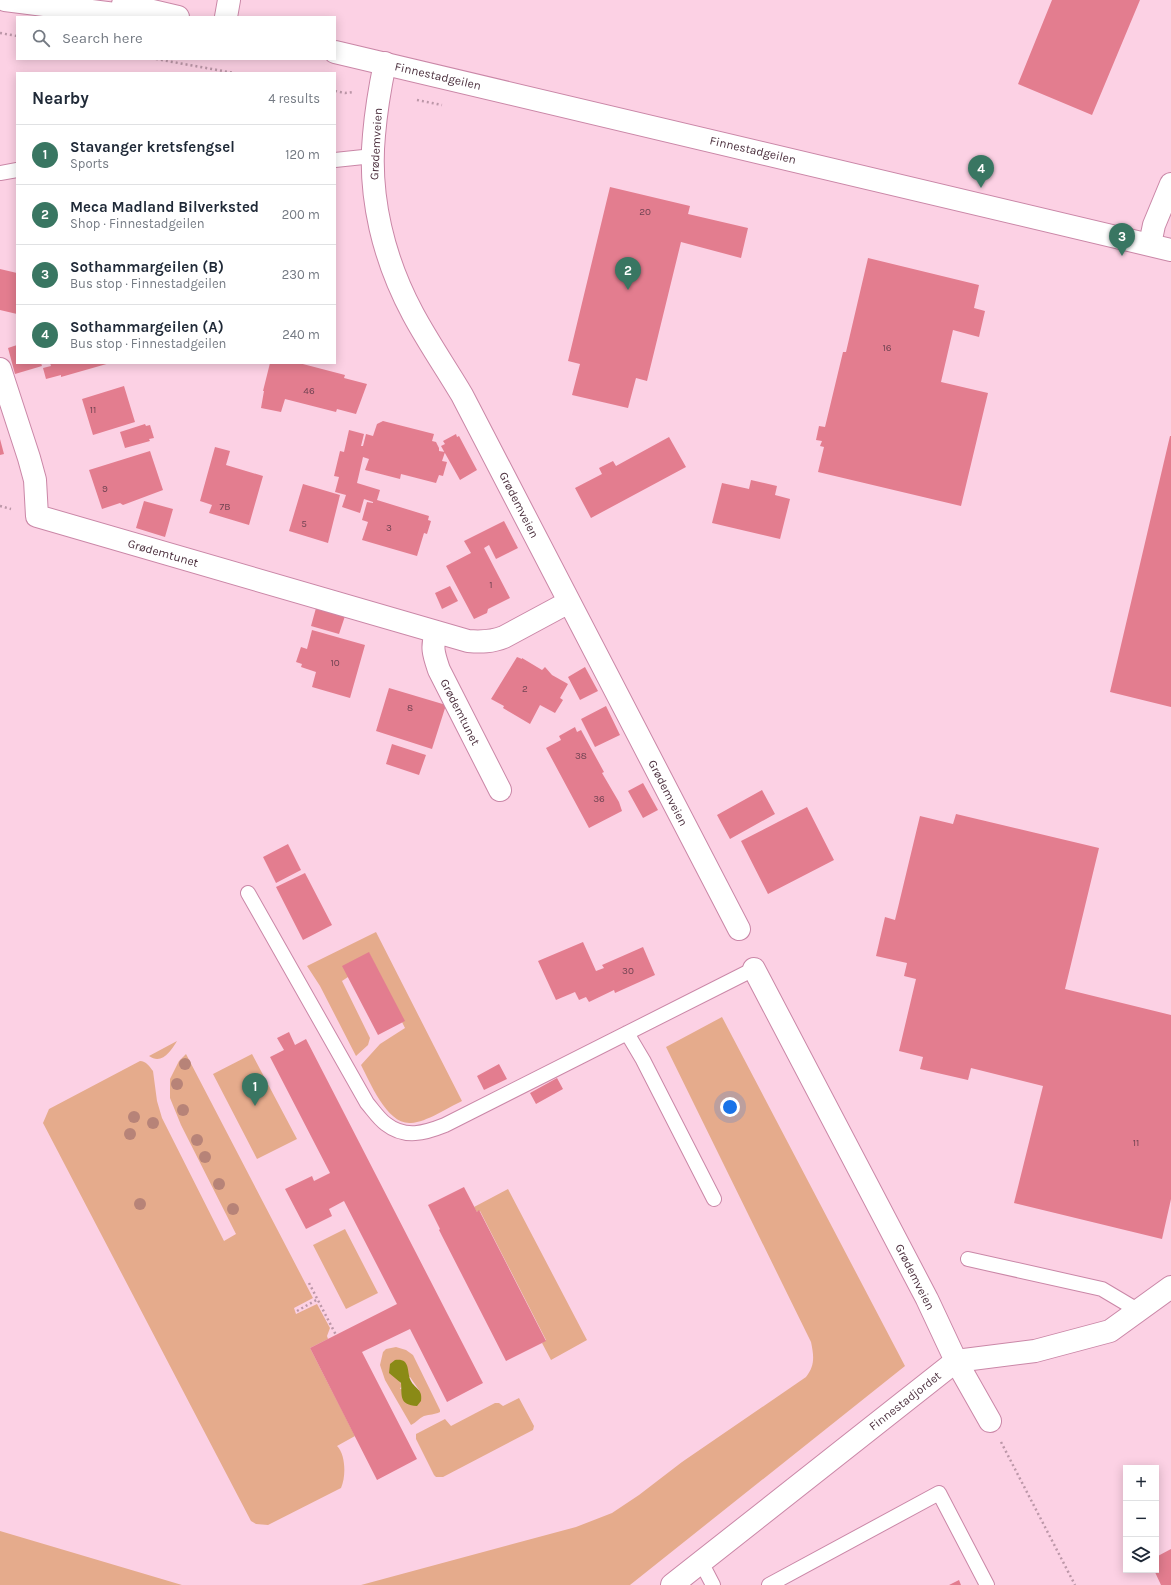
<!DOCTYPE html>
<html lang="en">
<head>
<meta charset="utf-8">
<style>
  body { margin:0; font-family:Karla,sans-serif; background:#f6f6f7; color:#1f2937 }
  .controls { position:absolute; right:12px; bottom:12px; display:grid; overflow:hidden; border-radius:0px; box-shadow:0 2px 10px #0003 }
  .controls button { width:36px; height:36px; display:grid; place-items:center; padding:0; border:0; border-bottom:1px solid #e0e1e3; background:#fff; color:#1f2937; font:20px sans-serif }
  .you { position:absolute; left:730px; top:1107px; width:14px; height:14px; margin:-10px; border:3px solid #fff; border-radius:50%; background:#1a73e8; box-shadow:0 0 0 6px #1a73e833 }
  .badge { display:grid; place-items:center; width:26px; height:26px; border-radius:50%; background:#397662; color:#fff; font-size:13px; font-weight:700 }
  .pin { position:absolute; translate:-50% -33px; filter:drop-shadow(0 1px 2px #0008) }
  .pin::after { content:''; position:absolute; top:21px; width:14px; height:12px; background:inherit; clip-path:polygon(0 0,100% 0,50% 100%) }
  .list { margin:0; padding:0; list-style:none }
  h2 { display:flex; justify-content:space-between; align-items:center; height:52px; margin:0; padding:0 16px; font-size:17px }
  h2 small { font-size:13px; font-weight:400; color:#747a83 }
  .list li { display:grid; grid-template-columns:26px 1fr auto; gap:12px; align-items:center; box-sizing:border-box; height:60px; padding:0 16px; border-top:1px solid #e0e1e3 }
  .list b { display:block; font-size:15px; white-space:nowrap }
  .list p { margin:0; font-size:13px; white-space:nowrap; color:#747a83 }
  .list em { font-size:13px; font-style:normal; color:#747a83 }
  .icon { flex:none; width:22px; height:22px; fill:none; stroke:currentColor; stroke-width:2; stroke-linecap:round; stroke-linejoin:round }
  .map { position:relative; flex:none; width:1171px; height:1585px; overflow:hidden }
  .search { position:absolute; background:#fff; box-shadow:0 2px 10px #0003; left:16px; top:16px; width:320px; height:44px; display:flex; align-items:center; gap:10px; box-sizing:border-box; padding:0 14px; border-radius:0px; color:#747a83; font-size:15px }
  .panel { position:absolute; background:#fff; box-shadow:0 2px 10px #0003; left:16px; top:72px; width:320px; height:292px; border-radius:0px }
  .map>svg:first-child { display:block }
  .green { fill:#e5ab8c; fill-rule:evenodd }
  .water { fill:#8a8a16 }
  .building { fill:#e37d8f }
  .lines { fill:none; stroke-linecap:round; stroke-linejoin:round }
  .lane-casing { stroke:#ca87a7; stroke-width:16 }
  .street-casing { stroke:#ca87a7; stroke-width:24 }
  .secondary-casing { stroke:#ca87a7; stroke-width:24 }
  .path { stroke:#bc97a8; stroke-width:2.5; stroke-dasharray:2 3; stroke-linecap:butt }
  .lane { stroke:#fff; stroke-width:14 }
  .street { stroke:#fff; stroke-width:22 }
  .secondary { stroke:#fff; stroke-width:22 }
  .tree { fill:#b78378 }
  .labels { text-anchor:middle; dominant-baseline:central; stroke-width:3; stroke-linejoin:round; paint-order:stroke }
  .number-label { font-size:10px; fill:#724453 }
  .street-label { font-size:12px; fill:#4d313f; stroke:#fff }
</style>
</head>
<body>
<div class="map">
<svg width="1171" height="1585" viewBox="0 0 1171 1585">
  <rect width="100%" height="100%" fill="#fcd1e4"/>
  <!-- green -->
  <path class="green" d="M 376,932 L 462,1101 C 447,1108 427,1122 411,1123 C 387,1125 370,1082 361,1065 L 380,1044 L 405,1028 L 402,1022 L 404,1021 L 369,953 L 348,977 L 342,981 L 370,1038 L 368,1045 L 356,1056 L 320,986 L 307,966 Z
    M 722,1017 L 905,1366 L 630,1585 L 361,1585 L 576,1527 L 612,1513 L 639,1495 L 682,1462 L 806,1377 C 815,1366 814,1356 811,1342 L 666,1047 Z
    M 177,1041 C 171,1051 162,1065 149,1056 Z
    M 186,1054 L 313,1298 L 294,1308 L 296,1314 L 317,1304 L 330,1328 L 327,1336 L 328,1339 L 310,1348 L 355,1436 L 337,1446 C 346,1455 346,1477 341,1488 L 268,1525 L 256,1524 L 251,1521 L 43,1123 L 49,1109 L 140,1061 C 146,1061 150,1067 153,1071 L 157,1101 L 162,1118 L 224,1241 L 236,1234 L 181,1125 L 170,1098 L 170,1079 L 179,1061 Z
    M 252,1054 L 297,1139 L 257,1159 L 213,1074 Z
    M 508,1189 L 587,1340 L 551,1360 L 542,1343 L 546,1340 L 480,1211 L 477,1212 L 474,1207 Z
    M 345,1229 L 378,1293 L 346,1309 L 313,1245 Z
    M 396,1347 L 406,1350 L 413,1355 L 440,1410 L 440,1412 C 434,1415 430,1414 424,1416 C 419,1418 416,1423 411,1425 L 385,1380 L 380,1365 L 383,1352 L 386,1349 ZM 410,1377 L 419,1390 L 400,1389 L 402,1385 L 399,1381 Z
    M 519,1398 L 534,1426 L 533,1430 L 443,1477 L 436,1477 L 434,1475 L 416,1439 L 416,1434 L 418,1433 L 445,1419 L 451,1426 L 495,1403 L 499,1403 L 503,1406 Z
    M 0,1531 L 182,1585 L 0,1585 Z"/>
  <!-- water -->
  <path class="water" d="M 395,1360 C 410,1358 407,1370 410,1379 C 414,1389 423,1388 421,1401 L 417,1406 C 399,1405 402,1396 401,1383 L 389,1373 L 390,1364 Z"/>
  <!-- building -->
  <path class="building" d="M 1052,0 L 1140,0 L 1092,115 L 1018,84 Z
    M 610,187 L 690,206 L 688,214 L 748,228 L 741,258 L 681,242 L 647,381 L 636,378 L 628,408 L 572,395 L 580,364 L 568,361 Z
    M 868,258 L 979,285 L 974,308 L 985,311 L 979,337 L 953,330 L 941,382 L 988,393 L 961,506 L 818,472 L 824,447 L 820,446 L 822,441 L 816,440 L 819,426 L 825,427 L 843,352 L 846,352 Z
    M 0,269 L 17,273 L 17,314 L 0,310 Z
    M 17,345 L 17,363 L 41,363 L 42,366 L 15,374 L 8,348 Z
    M 50,363 L 110,363 L 61,377 L 61,375 L 46,379 L 43,368 L 51,366 Z
    M 270,363 L 299,363 L 345,375 L 344,378 L 367,384 L 356,414 L 337,409 L 336,412 L 285,399 L 281,412 L 261,408 L 264,391 L 263,391 Z
    M 124,386 L 135,422 L 93,435 L 82,399 Z
    M 383,421 L 434,434 L 432,441 L 436,442 L 439,448 L 439,451 L 445,452 L 442,461 L 447,462 L 443,476 L 439,475 L 436,483 L 401,474 L 400,479 L 365,470 L 369,459 L 363,457 L 357,483 L 380,490 L 377,500 L 429,516 L 428,520 L 431,521 L 427,534 L 424,533 L 417,556 L 362,540 L 368,522 L 362,520 L 367,502 L 373,503 L 373,502 L 364,499 L 360,513 L 342,507 L 346,495 L 335,492 L 339,477 L 334,476 L 340,451 L 344,452 L 349,430 L 364,434 L 361,446 L 363,446 L 366,434 L 373,436 L 377,424 Z
    M 145,424 L 146,426 L 150,425 L 154,438 L 149,439 L 150,441 L 125,448 L 120,432 Z
    M 456,434 L 457,437 L 459,436 L 477,470 L 460,480 L 441,446 L 445,444 L 443,441 Z
    M 1170,436 L 1171,436 L 1171,707 L 1110,692 Z
    M 669,437 L 686,467 L 591,518 L 575,488 L 602,474 L 599,468 L 613,461 L 616,466 Z
    M 0,439 L 4,454 L 0,455 Z
    M 215,447 L 230,451 L 226,465 L 263,476 L 249,525 L 209,513 L 212,505 L 200,501 Z
    M 150,451 L 163,490 L 123,505 L 120,503 L 102,509 L 89,470 Z
    M 751,480 L 777,486 L 775,495 L 790,499 L 780,539 L 712,523 L 722,483 L 749,489 Z
    M 303,484 L 340,495 L 328,543 L 289,531 Z
    M 144,501 L 173,509 L 165,537 L 136,528 Z
    M 504,521 L 518,548 L 496,559 L 489,545 L 484,548 L 510,598 L 488,609 L 487,613 L 474,619 L 446,566 L 471,553 L 464,541 Z
    M 450,586 L 458,601 L 442,609 L 435,593 Z
    M 316,608 L 345,616 L 339,634 L 311,626 Z
    M 312,630 L 365,645 L 350,698 L 312,687 L 316,672 L 301,667 L 302,664 L 296,662 L 301,647 L 307,649 Z
    M 517,657 L 522,659 L 522,658 L 542,670 L 545,667 L 552,675 L 568,684 L 560,698 L 563,700 L 555,713 L 540,705 L 530,724 L 503,708 L 504,706 L 491,699 Z
    M 585,667 L 598,691 L 580,700 L 568,677 Z
    M 389,688 L 446,705 L 432,749 L 376,731 Z
    M 606,706 L 620,735 L 595,747 L 581,719 Z
    M 575,727 L 577,732 L 581,730 L 604,772 L 602,773 L 619,802 L 622,811 L 589,828 L 546,748 L 561,740 L 559,736 Z
    M 392,744 L 426,755 L 419,775 L 386,764 Z
    M 643,783 L 658,810 L 643,818 L 628,791 Z
    M 762,790 L 775,814 L 730,839 L 717,815 Z
    M 807,807 L 834,860 L 768,894 L 741,841 Z
    M 956,814 L 1099,848 L 1065,989 L 1171,1015 L 1171,1199 L 1162,1239 L 1014,1203 L 1043,1086 L 971,1068 L 968,1080 L 920,1069 L 923,1057 L 899,1051 L 916,979 L 904,976 L 907,963 L 876,956 L 885,917 L 895,920 L 920,816 L 953,824 Z
    M 288,844 L 301,870 L 276,883 L 263,857 Z
    M 305,873 L 332,925 L 303,940 L 276,887 Z
    M 583,942 L 596,971 L 604,968 L 602,965 L 643,947 L 655,975 L 615,993 L 614,990 L 589,1002 L 586,997 L 579,1000 L 575,992 L 556,1000 L 538,961 Z
    M 369,952 L 405,1021 L 378,1035 L 342,966 Z
    M 289,1032 L 295,1045 L 306,1039 L 483,1383 L 447,1402 L 410,1329 L 362,1352 L 417,1459 L 377,1480 L 310,1348 L 397,1304 L 344,1201 L 329,1209 L 332,1216 L 306,1229 L 285,1189 L 312,1176 L 314,1181 L 330,1173 L 270,1057 L 284,1050 L 277,1038 Z
    M 499,1064 L 507,1079 L 484,1090 L 477,1076 Z
    M 557,1078 L 563,1089 L 536,1104 L 530,1093 Z
    M 464,1187 L 477,1212 L 479,1210 L 546,1341 L 506,1361 L 439,1230 L 440,1229 L 428,1205 Z
    M 1171,1549 L 1171,1585 L 1161,1585 L 1154,1570 L 1156,1570 L 1156,1557 Z
    M 959,1580 L 961,1585 L 949,1585 Z"/>
  <g class="lines">
    <defs>
      <path id="lane" d="M 335,160 L 373,156
        M 0,173 L 17,170
        M 248,893 L 367,1103 C 373,1110 379,1119 386,1124 C 405,1139 425,1133 445,1125 L 754,969
        M 627,1033 L 643,1060 L 714,1199
        M 968,1259 L 1102,1289 L 1139,1311
        M 701,1562 L 713,1585
        M 769,1585 L 939,1493 L 987,1585"/>
      <path id="street" d="M 226,17 L 229,0
        M 385,63 C 380,87 376,111 374,135 C 368,197 384,260 413,314 C 428,342 446,368 462,395 L 739,929
        M 1150,244 L 1154,225 L 1171,184
        M 0,369 L 29,458 L 35,480 L 37,516 L 468,641 C 481,642 492,642 504,637 L 569,602
        M 436,632 C 431,648 434,655 439,670 L 500,790
        M 754,969 L 927,1299 L 956,1361 L 990,1421
        M 672,1585 L 956,1361 L 1035,1351 L 1110,1331 L 1171,1287"/>
      <path id="secondary" d="M 5,0 L 139,17
        M 123,4 L 178,17
        M 335,52 L 1171,250"/>
    </defs>
    <!-- lane casing -->
    <use href="#lane" class="lane-casing"/>
    <!-- street casing -->
    <use href="#street" class="street-casing"/>
    <!-- secondary casing -->
    <use href="#secondary" class="secondary-casing"/>
    <!-- path -->
    <path class="path" d="M 0,33 L 17,36
      M 156,59 L 234,73
      M 335,91 L 345,93 L 353,92
      M 417,100 L 442,105
      M 0,506 L 11,509
      M 309,1283 L 336,1335
      M 297,1311 L 318,1299
      M 1001,1442 L 1075,1585"/>
    <!-- lane -->
    <use href="#lane" class="lane"/>
    <!-- street -->
    <use href="#street" class="street"/>
    <!-- secondary -->
    <use href="#secondary" class="secondary"/>
  </g>
  <!-- trees -->
  <g class="tree">
    <circle cx="185" cy="1064" r="6"/>
    <circle cx="177" cy="1084" r="6"/>
    <circle cx="183" cy="1110" r="6"/>
    <circle cx="134" cy="1117" r="6"/>
    <circle cx="153" cy="1123" r="6"/>
    <circle cx="130" cy="1134" r="6"/>
    <circle cx="197" cy="1140" r="6"/>
    <circle cx="205" cy="1157" r="6"/>
    <circle cx="219" cy="1184" r="6"/>
    <circle cx="140" cy="1204" r="6"/>
    <circle cx="233" cy="1209" r="6"/>
  </g>
  <g class="labels">
    <!-- number labels -->
    <g class="number-label">
      <text x="645" y="212">20</text>
      <text x="887" y="348">16</text>
      <text x="309" y="391">46</text>
      <text x="93" y="410">11</text>
      <text x="105" y="489">9</text>
      <text x="225" y="507">7B</text>
      <text x="304" y="524">5</text>
      <text x="389" y="528">3</text>
      <text x="491" y="585">1</text>
      <text x="335" y="663">10</text>
      <text x="525" y="689">2</text>
      <text x="410" y="708">8</text>
      <text x="581" y="756">38</text>
      <text x="599" y="799">36</text>
      <text x="628" y="971">30</text>
      <text x="1136" y="1143">11</text>
    </g>
    <!-- street labels -->
    <g class="street-label">
      <text transform="translate(438 76) rotate(13)">Finnestadgeilen</text>
      <text transform="translate(376 144) rotate(-87)">Grødemveien</text>
      <text transform="translate(753 150) rotate(13)">Finnestadgeilen</text>
      <text transform="translate(519 505) rotate(63)">Grødemveien</text>
      <text transform="translate(163 553) rotate(16)">Grødemtunet</text>
      <text transform="translate(460 712) rotate(63)">Grødemtunet</text>
      <text transform="translate(668 793) rotate(63)">Grødemveien</text>
      <text transform="translate(915 1277) rotate(63)">Grødemveien</text>
      <text transform="translate(905 1401) rotate(-38)">Finnestadjordet</text>
    </g>
  </g>
</svg>
<div class="controls">
<button>+</button>
<button>−</button>
<button><svg class="icon" aria-label="layers" viewBox="0 0 24 24"><path d="M12 4l9 5-9 5-9-5zM3 14l9 5 9-5"/></svg></button>
</div>
<div class="you"></div>
<div class="pin badge" style="left:255px;top:1106px">1</div>
<div class="pin badge" style="left:628px;top:290px">2</div>
<div class="pin badge" style="left:1122px;top:256px">3</div>
<div class="pin badge" style="left:981px;top:188px">4</div>
<div class="search"><svg class="icon" aria-label="search" viewBox="0 0 24 24"><circle cx="10" cy="10" r="6"/><path d="M15 15l6 6"/></svg>Search here</div>
<section class="panel">
<h2>Nearby<small>4 results</small></h2>
<ul class="list">
<li><span class="badge">1</span><div><b>Stavanger kretsfengsel</b><p>Sports</p></div><em>120 m</em></li>
<li><span class="badge">2</span><div><b>Meca Madland Bilverksted</b><p>Shop · Finnestadgeilen</p></div><em>200 m</em></li>
<li><span class="badge">3</span><div><b>Sothammargeilen (B)</b><p>Bus stop · Finnestadgeilen</p></div><em>230 m</em></li>
<li><span class="badge">4</span><div><b>Sothammargeilen (A)</b><p>Bus stop · Finnestadgeilen</p></div><em>240 m</em></li>
</ul>
</section>
</div>
</body>
</html>
